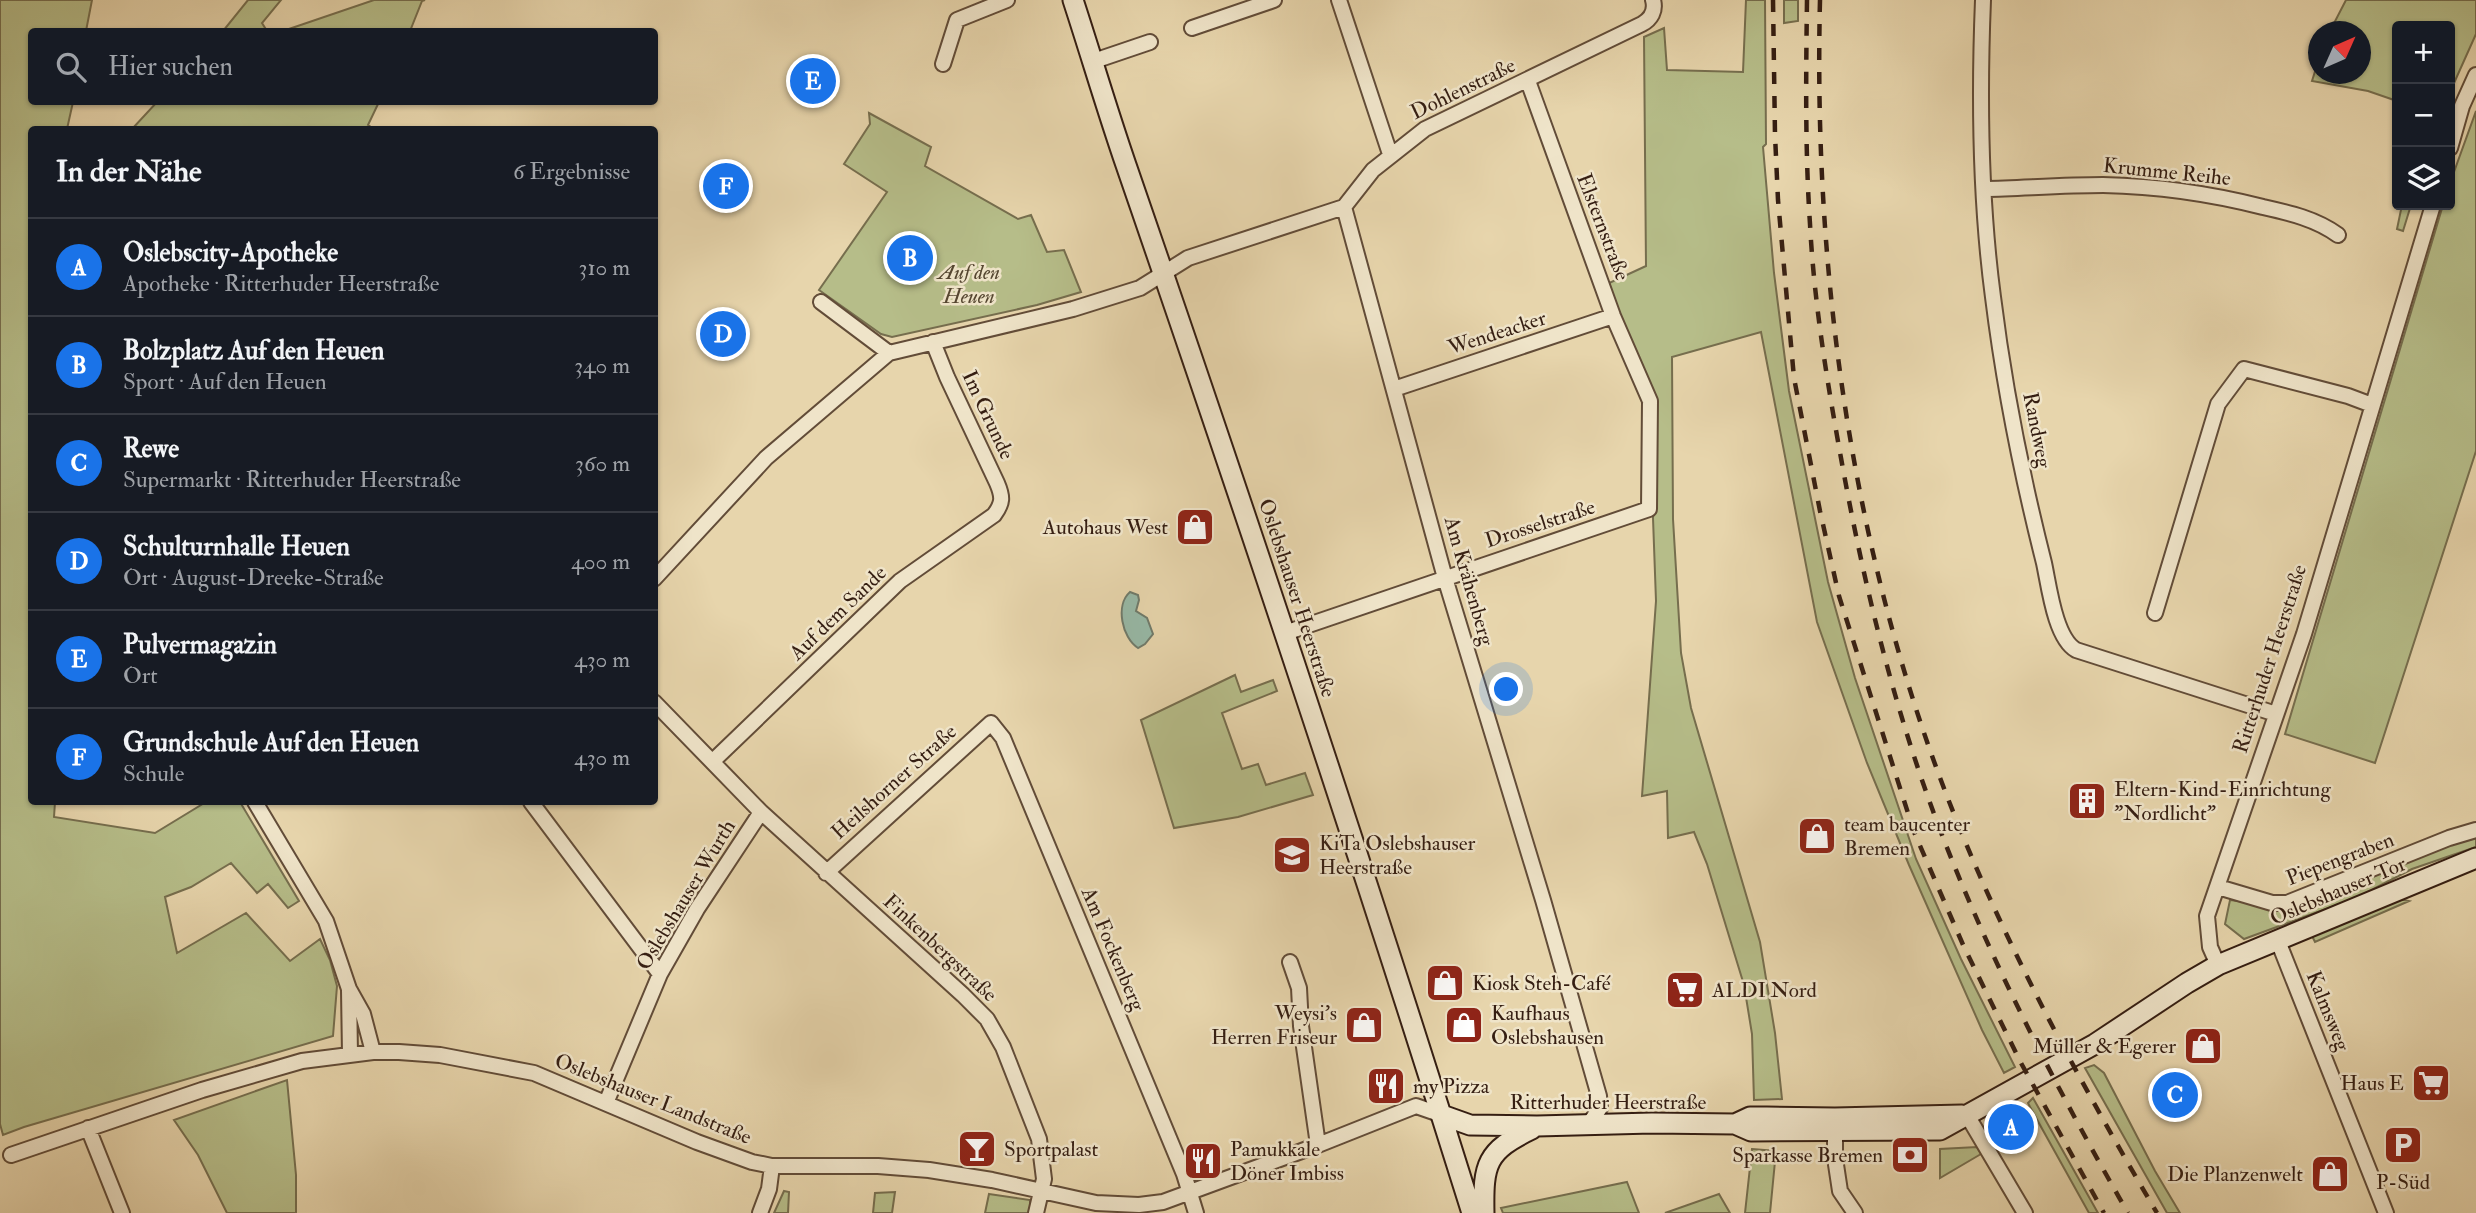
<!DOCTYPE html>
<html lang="de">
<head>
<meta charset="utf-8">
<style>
  body { margin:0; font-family:"IM FELL Double Pica",serif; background:#20242c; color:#f1f3f6 }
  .controls { position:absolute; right:21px; top:21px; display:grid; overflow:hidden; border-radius:7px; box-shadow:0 2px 5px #0004 }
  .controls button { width:63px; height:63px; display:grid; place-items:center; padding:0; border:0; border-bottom:2px solid #363941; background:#171b24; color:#f1f3f6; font:35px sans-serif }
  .compass { position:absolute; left:2308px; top:21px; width:63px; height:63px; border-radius:50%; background:#171b24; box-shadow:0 2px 5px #0004; rotate:45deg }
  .you { position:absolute; left:1507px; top:690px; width:24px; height:24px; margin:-18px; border:5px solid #fff; border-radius:50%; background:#1a73e8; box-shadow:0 0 0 10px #1a73e833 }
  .badge { display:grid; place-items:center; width:46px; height:46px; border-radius:50%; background:#1a73e8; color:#fff; font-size:23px; font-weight:700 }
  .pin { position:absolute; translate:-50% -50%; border:4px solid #fff; box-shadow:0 2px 7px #0006 }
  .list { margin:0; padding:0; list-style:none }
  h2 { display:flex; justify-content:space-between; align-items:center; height:91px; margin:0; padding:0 28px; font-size:30px }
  h2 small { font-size:23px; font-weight:400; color:#9ea1a6 }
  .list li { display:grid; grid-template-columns:46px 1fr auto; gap:21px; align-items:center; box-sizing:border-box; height:98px; padding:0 28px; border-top:2px solid #363941 }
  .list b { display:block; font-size:26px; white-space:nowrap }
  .list p { margin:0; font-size:23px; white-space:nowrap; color:#9ea1a6 }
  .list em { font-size:23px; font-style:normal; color:#9ea1a6 }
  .icon { flex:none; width:38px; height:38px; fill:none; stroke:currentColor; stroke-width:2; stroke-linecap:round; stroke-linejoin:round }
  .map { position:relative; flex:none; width:2476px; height:1213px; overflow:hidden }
  .search { position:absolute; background:#171b24; box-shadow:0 2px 5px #0004; left:28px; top:28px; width:630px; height:77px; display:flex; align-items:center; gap:18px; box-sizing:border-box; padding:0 24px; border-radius:7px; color:#9ea1a6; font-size:26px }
  .panel { position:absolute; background:#171b24; box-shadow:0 2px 5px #0004; left:28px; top:126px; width:630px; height:679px; border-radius:7px }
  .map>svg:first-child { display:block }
  .green { fill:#b6bd89; stroke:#766e4e; stroke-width:2 }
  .water { fill:#97b9a7; stroke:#707b6b; stroke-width:2 }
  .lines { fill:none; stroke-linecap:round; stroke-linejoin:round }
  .street-casing { stroke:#624c38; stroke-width:18 }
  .secondary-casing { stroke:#351e12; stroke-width:23 }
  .street { stroke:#efe4c9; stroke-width:14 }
  .secondary { stroke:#efe4c9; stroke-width:19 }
  .rail { stroke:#351e12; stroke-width:4.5; stroke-dasharray:12 12; stroke-linecap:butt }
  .labels { text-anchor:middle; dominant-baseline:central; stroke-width:5; stroke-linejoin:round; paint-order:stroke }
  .street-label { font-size:21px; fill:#351e12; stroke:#efe4c9 }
  .park-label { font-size:21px; font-style:italic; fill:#554630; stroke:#efe4c9 }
  .poi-label { font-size:21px; fill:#351e12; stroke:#efe4c9; text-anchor:start }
</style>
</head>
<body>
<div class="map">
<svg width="2476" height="1213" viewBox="0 0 2476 1213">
  <rect width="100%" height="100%" fill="#e7d5ac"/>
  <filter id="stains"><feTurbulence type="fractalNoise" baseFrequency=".00286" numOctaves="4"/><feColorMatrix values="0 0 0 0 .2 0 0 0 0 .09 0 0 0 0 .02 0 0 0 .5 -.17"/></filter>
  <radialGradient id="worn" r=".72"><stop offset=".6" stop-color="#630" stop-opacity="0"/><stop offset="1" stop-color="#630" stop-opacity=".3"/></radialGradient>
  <!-- green -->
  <path class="green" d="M 0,0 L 92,0 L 86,31 L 32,32 L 32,102 L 73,102 L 67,129 L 32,130 L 32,802 L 55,802 L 54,817 L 155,833 L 206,802 L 240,802 L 299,901 L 288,908 L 268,884 L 257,893 L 231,863 L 191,887 L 165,897 L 177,953 L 246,913 L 290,961 L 320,939 L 330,960 L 337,986 L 333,1036 L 24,1127 L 3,1135 L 0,1124 Z
    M 248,0 L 281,0 L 262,23 L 267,31 L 223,31 Z
    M 374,0 L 425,0 L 422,1 L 410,31 L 283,31 Z
    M 1746,0 L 1765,0 L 1766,144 L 1763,147 L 1774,273 L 1789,391 L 1828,582 L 1855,678 L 1916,859 L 1961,959 L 2015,1067 L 2004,1073 L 1982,1030 L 1909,865 L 1867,763 L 1817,622 L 1761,332 L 1672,357 L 1673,519 L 1681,653 L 1691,708 L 1760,942 L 1775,1033 L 1782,1099 L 1754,1100 L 1752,1034 L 1744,985 L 1707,864 L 1694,832 L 1668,838 L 1667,791 L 1642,796 L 1656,601 L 1653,518 L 1655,407 L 1607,284 L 1646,266 L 1644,37 L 1664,28 L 1667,70 L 1743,72 Z
    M 1784,0 L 1798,0 L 1798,21 L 1784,23 Z
    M 2346,0 L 2476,0 L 2476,34 L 2450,92 L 2450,26 L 2397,26 L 2397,101 L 2368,91 L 2312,81 L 2318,62 L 2318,74 L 2360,74 L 2360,32 L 2330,31 Z
    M 157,102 L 379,102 L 368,125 L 374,129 L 132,129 Z
    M 2476,111 L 2476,451 L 2375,763 L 2285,734 L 2443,205 L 2450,205 L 2450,183 Z
    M 869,113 L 931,147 L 925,166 L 1018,219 L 1031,215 L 1047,252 L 1064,250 L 1081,292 L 1037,305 L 892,337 L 881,334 L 819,290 L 887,192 L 844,164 L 870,124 Z
    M 2402,205 L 2411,205 L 2403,231 L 2397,229 Z
    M 1235,675 L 1241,692 L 1273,680 L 1277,691 L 1222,713 L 1242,769 L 1258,764 L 1266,785 L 1305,773 L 1313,795 L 1238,817 L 1174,828 L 1141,720 Z
    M 2476,836 L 2476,847 L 2412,869 L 2356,898 L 2244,939 L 2225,924 L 2230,900 L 2293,908 L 2312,903 L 2441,847 Z
    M 2399,899 L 2409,901 L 2315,942 L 2312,936 Z
    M 2094,1065 L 2104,1073 L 2155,1171 L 2180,1213 L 2167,1213 L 2085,1068 Z
    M 287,1080 L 296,1175 L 296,1213 L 227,1213 L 198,1155 L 174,1120 Z
    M 2033,1098 L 2098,1213 L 2089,1213 L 2030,1107 L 2028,1103 Z
    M 1977,1147 L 1981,1154 L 1940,1178 L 1940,1149 Z
    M 1752,1149 L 1776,1151 L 1770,1213 L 1745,1213 Z
    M 1627,1182 L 1639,1213 L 1503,1213 L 1501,1208 Z
    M 784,1191 L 789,1192 L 788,1213 L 774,1213 Z
    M 895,1192 L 892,1213 L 873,1213 L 875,1193 Z
    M 989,1194 L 1030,1200 L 1030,1213 L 985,1213 Z
    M 1719,1194 L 1730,1213 L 1665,1213 Z"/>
  <!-- water -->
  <path class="water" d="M 1130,592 L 1138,595 L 1139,600 L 1136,611 L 1147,618 L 1153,634 L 1145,644 L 1138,648 C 1122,638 1115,605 1130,592 Z"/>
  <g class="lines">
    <defs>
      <path id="street" d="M 1339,0 L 1390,154
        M 1983,0 C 1979,98 1980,199 1993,297 C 2004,386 2022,476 2044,563 C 2049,586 2055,638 2076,650 L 2276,714
        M 1192,28 L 1274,0
        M 1094,61 L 1150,42
        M 943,64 L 957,20 L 1007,0
        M 2450,148 L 2462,106 L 2476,75
        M 1984,189 C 2024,188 2064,185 2103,185 C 2156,186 2212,194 2263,207 C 2290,213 2316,219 2338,235
        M 1344,207 L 1445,578 L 1543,900 L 1599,1096 L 1600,1108 L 1589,1124
        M 821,302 L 889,353
        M 1394,389 L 1613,316
        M 654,579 L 766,458 L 889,353 L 1073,309 L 1140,288 L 1188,258 L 1344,207 L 1373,170 L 1425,129 L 1642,24 C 1651,19 1656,11 1653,0
        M 2155,613 L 2218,404 L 2244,369 L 2348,396 L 2372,405
        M 1285,633 L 1649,509 L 1650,401 L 1613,316 L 1528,81
        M 713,761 L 900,581 L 994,515 C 1003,503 1003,497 997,483 L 947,377 L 933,342
        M 255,802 L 326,921 L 349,989 L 363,1014 L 373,1052
        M 531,802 L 660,974
        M 761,812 L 963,995 L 987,1019 L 1003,1047 L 1039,1139 L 1044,1179 L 1036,1213
        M 826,873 L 991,723 L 1003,738 L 1184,1174 L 1196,1213
        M 2218,887 L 2272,903 L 2287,903 L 2449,838 L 2476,830
        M 2278,941 L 2386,1213
        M 1290,962 L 1299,988 L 1301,1026 L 1318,1145
        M 2218,965 L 2210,947 L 2207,916 L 2304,634 L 2433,205
        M 349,990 L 350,1054
        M 606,1103 L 660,974 L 697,909 L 761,812 L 654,702
        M 1967,1115 L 2025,1213
        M 1835,1123 L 1835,1158 L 1840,1191 L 1855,1213
        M 88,1128 L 122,1213
        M 11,1155 L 202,1090 L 302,1061 L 373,1052 L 399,1052 L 440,1055 L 534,1073 L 697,1142 L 752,1162 L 772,1166 L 878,1166 L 929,1170 L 992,1180 L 1096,1203 L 1139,1205 L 1163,1202 L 1318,1145 L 1416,1106 L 1442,1115
        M 760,1213 L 769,1189 L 772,1166"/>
      <path id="secondary" d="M 1073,0 C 1091,55 1107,110 1126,165 C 1246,513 1362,862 1472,1213
        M 1442,1115 L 1470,1125 L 1537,1126 L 1652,1123 L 1735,1124 L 1750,1117 L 1767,1117 L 1835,1118 L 1962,1115
        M 1735,1124 L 1751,1131 L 1940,1130 L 2095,1044 L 2187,983 L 2218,965 L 2476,858
        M 1484,1213 C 1483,1164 1486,1151 1532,1129"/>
    </defs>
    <!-- street casing -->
    <use href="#street" class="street-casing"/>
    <!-- secondary casing -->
    <use href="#secondary" class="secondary-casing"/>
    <!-- street -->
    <use href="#street" class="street"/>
    <!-- secondary -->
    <use href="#secondary" class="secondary"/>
    <!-- rail -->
    <path class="rail" d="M 1773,0 L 1775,135 L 1778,200 L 1794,378 L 1820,511 L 1839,596 L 1914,832 L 1964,947 L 2021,1063 L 2104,1213
      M 1807,0 C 1806,74 1805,150 1810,224 C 1814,302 1827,381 1841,458 C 1864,586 1895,713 1942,835 C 1993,966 2058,1091 2128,1213
      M 1820,0 C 1813,277 1853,566 1958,824 C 2013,960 2083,1087 2157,1213"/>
  </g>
  <!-- icons -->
  <defs>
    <symbol id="shop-square" viewBox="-11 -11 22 22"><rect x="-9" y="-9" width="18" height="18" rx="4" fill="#8f2418" stroke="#efe4c9"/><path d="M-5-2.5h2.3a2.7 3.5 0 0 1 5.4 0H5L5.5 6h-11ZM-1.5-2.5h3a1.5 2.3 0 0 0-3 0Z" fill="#fff"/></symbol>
    <symbol id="building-square" viewBox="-11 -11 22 22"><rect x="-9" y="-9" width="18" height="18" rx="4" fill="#8f2418" stroke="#efe4c9"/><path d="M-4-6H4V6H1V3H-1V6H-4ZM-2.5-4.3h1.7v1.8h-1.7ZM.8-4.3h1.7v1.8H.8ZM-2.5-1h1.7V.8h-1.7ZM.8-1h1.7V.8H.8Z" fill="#fff"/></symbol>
    <symbol id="school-square" viewBox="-11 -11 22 22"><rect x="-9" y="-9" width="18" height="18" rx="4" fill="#8f2418" stroke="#efe4c9"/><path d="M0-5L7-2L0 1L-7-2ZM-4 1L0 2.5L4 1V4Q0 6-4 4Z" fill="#fff"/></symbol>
    <symbol id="supermarket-square" viewBox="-11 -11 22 22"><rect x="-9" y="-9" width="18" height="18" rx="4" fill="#8f2418" stroke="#efe4c9"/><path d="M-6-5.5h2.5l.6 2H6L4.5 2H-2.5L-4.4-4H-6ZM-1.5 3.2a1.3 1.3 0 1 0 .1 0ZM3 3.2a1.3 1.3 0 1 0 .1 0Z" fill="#fff"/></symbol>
    <symbol id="restaurant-square" viewBox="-11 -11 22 22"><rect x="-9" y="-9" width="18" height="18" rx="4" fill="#8f2418" stroke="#efe4c9"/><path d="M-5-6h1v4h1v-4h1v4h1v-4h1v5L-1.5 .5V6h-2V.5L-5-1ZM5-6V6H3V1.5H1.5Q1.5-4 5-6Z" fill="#fff"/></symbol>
    <symbol id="parking-square" viewBox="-11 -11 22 22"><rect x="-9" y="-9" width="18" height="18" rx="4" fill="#8f2418" stroke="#efe4c9"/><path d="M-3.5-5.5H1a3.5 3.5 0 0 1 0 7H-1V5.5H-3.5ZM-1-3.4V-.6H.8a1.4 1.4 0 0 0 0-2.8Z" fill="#fff"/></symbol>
    <symbol id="bar-square" viewBox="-11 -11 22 22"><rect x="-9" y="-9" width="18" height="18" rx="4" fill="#8f2418" stroke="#efe4c9"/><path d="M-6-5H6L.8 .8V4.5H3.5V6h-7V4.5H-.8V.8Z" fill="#fff"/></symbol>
    <symbol id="bank-square" viewBox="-11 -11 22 22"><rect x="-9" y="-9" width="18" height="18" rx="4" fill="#8f2418" stroke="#efe4c9"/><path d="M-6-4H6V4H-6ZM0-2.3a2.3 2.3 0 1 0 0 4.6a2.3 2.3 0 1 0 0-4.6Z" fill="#fff"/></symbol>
  </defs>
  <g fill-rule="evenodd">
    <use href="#shop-square" x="1173" y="505" width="44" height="44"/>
    <use href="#building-square" x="2065" y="779" width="44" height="44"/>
    <use href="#shop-square" x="1795" y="814" width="44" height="44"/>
    <use href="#school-square" x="1270" y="833" width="44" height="44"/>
    <use href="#shop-square" x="1423" y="961" width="44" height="44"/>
    <use href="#supermarket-square" x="1663" y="968" width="44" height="44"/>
    <use href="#shop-square" x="1342" y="1003" width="44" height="44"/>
    <use href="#shop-square" x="1442" y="1003" width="44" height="44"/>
    <use href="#shop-square" x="2181" y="1024" width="44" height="44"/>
    <use href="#supermarket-square" x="2409" y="1061" width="44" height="44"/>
    <use href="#restaurant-square" x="1364" y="1064" width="44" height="44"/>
    <use href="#parking-square" x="2381" y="1123" width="44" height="44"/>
    <use href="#bar-square" x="955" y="1127" width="44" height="44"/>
    <use href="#bank-square" x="1888" y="1133" width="44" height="44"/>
    <use href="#restaurant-square" x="1181" y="1139" width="44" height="44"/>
    <use href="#shop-square" x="2308" y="1152" width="44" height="44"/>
  </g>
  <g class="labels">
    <!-- street labels -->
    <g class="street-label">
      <text transform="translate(1463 89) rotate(-26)">Dohlenstraße</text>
      <text transform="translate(2167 172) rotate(6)">Krumme Reihe</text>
      <text transform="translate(1603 227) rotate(69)">Elsternstraße</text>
      <text transform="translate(1497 333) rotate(-18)">Wendeacker</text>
      <text transform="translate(988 415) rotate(65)">Im Grunde</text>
      <text transform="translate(2037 430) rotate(79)">Randweg</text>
      <text transform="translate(1540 524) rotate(-18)">Drosselstraße</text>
      <text transform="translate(1469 581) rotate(74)">Am Krähenberg</text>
      <text transform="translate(1297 598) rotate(72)">Oslebshauser Heerstraße</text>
      <text transform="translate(838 613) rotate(-44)">Auf dem Sande</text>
      <text transform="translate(2270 659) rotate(-72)">Ritterhuder Heerstraße</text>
      <text transform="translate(894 782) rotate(-42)">Heilshorner Straße</text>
      <text transform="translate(2340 859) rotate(-21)">Piepengraben</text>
      <text transform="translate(2338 891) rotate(-23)">Oslebshauser Tor</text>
      <text transform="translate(686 895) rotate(-59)">Oslebshauser Wurth</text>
      <text transform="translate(940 948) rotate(43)">Finkenbergstraße</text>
      <text transform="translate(1113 949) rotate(67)">Am Fockenberg</text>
      <text transform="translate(2328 1011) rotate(68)">Kalmsweg</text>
      <text transform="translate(653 1099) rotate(22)">Oslebshauser Landstraße</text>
      <text x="1608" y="1102">Ritterhuder Heerstraße</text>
    </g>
    <!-- park labels -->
    <g class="park-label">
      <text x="969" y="272">Auf den<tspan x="969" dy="24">Heuen</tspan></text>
    </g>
    <!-- poi labels -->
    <g class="poi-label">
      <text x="1168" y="527" text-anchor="end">Autohaus West</text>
      <text x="2114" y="789">Eltern-Kind-Einrichtung<tspan x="2114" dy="24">"Nordlicht"</tspan></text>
      <text x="1844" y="824">team baucenter<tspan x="1844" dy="24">Bremen</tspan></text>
      <text x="1319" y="843">KiTa Oslebshauser<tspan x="1319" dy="24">Heerstraße</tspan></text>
      <text x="1472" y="983">Kiosk Steh-Café</text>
      <text x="1712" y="990">ALDI Nord</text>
      <text x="1337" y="1013" text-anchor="end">Weysi's<tspan x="1337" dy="24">Herren Friseur</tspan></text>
      <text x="1491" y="1013">Kaufhaus<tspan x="1491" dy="24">Oslebshausen</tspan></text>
      <text x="2176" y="1046" text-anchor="end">Müller &amp; Egerer</text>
      <text x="2404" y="1083" text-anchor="end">Haus E</text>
      <text x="1413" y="1086">my Pizza</text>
      <text x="1004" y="1149">Sportpalast</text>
      <text x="1230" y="1149">Pamukkale<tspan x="1230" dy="24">Döner Imbiss</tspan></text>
      <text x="1883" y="1155" text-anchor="end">Sparkasse Bremen</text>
      <text x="2303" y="1174" text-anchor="end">Die Planzenwelt</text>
      <text x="2403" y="1182" text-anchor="middle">P-Süd</text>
    </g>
  </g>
  <rect width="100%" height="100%" filter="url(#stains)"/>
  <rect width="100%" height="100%" fill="url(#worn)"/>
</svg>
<div class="controls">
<button>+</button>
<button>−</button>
<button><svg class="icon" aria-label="layers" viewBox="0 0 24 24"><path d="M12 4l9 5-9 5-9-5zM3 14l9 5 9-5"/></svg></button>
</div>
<svg class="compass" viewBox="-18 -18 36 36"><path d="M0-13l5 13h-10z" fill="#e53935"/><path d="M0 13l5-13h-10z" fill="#9ea1a6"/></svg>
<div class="you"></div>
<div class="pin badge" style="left:2011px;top:1127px">A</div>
<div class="pin badge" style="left:910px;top:258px">B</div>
<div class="pin badge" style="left:2175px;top:1095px">C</div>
<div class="pin badge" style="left:723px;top:334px">D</div>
<div class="pin badge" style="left:813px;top:81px">E</div>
<div class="pin badge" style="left:726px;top:186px">F</div>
<div class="search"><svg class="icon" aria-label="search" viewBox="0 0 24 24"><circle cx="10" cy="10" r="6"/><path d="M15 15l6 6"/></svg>Hier suchen</div>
<section class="panel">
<h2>In der Nähe<small>6 Ergebnisse</small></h2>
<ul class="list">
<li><span class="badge">A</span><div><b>Oslebscity-Apotheke</b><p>Apotheke · Ritterhuder Heerstraße</p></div><em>310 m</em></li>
<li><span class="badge">B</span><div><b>Bolzplatz Auf den Heuen</b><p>Sport · Auf den Heuen</p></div><em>340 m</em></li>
<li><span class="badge">C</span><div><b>Rewe</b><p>Supermarkt · Ritterhuder Heerstraße</p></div><em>360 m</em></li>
<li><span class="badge">D</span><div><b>Schulturnhalle Heuen</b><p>Ort · August-Dreeke-Straße</p></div><em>400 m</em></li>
<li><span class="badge">E</span><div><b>Pulvermagazin</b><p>Ort</p></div><em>430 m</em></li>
<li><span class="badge">F</span><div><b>Grundschule Auf den Heuen</b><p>Schule</p></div><em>430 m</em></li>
</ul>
</section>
</div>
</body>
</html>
